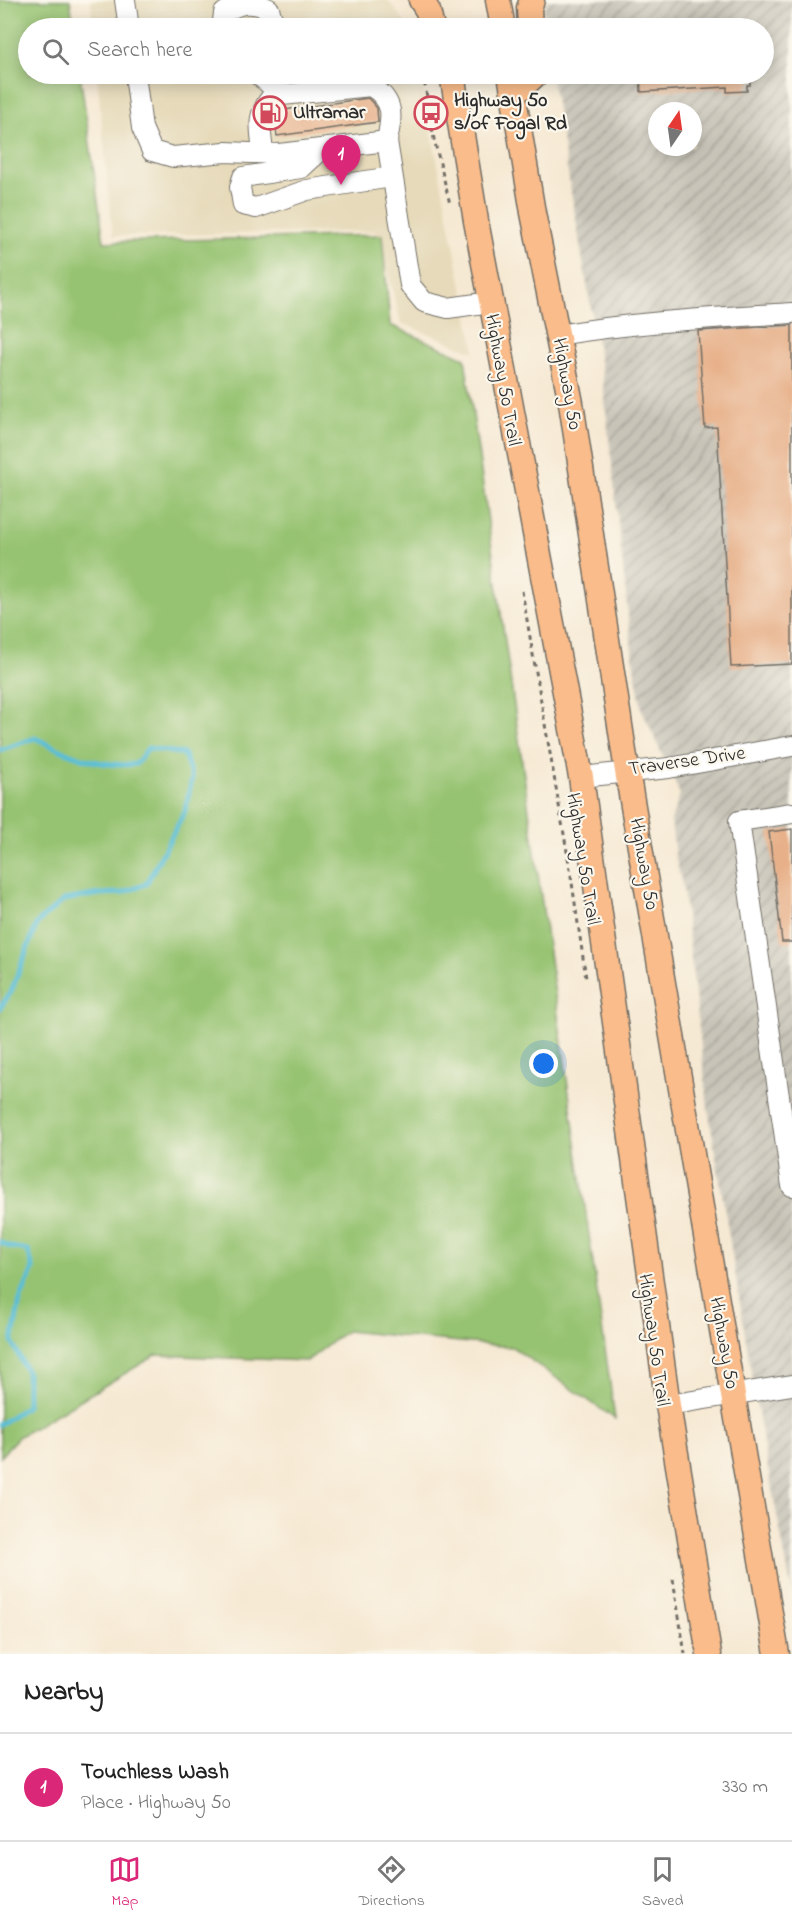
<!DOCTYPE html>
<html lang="en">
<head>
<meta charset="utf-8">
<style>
  body { margin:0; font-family:"Indie Flower",sans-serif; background:#f6f6f6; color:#222 }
  .compass { position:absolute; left:648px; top:102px; width:54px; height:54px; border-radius:50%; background:#fff; box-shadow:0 3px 15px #0003; rotate:13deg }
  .you { position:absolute; left:544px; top:1064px; width:21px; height:21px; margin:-15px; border:4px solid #fff; border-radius:50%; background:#1a73e8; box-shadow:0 0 0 9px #1a73e833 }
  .badge { display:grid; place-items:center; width:39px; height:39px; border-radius:50%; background:#db2777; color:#fff; font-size:20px; font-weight:700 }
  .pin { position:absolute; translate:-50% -50px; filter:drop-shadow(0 2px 3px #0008) }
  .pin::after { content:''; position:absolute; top:32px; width:21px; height:18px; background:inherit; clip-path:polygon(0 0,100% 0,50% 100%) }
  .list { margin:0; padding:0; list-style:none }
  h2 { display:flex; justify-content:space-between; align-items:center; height:78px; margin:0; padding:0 24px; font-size:26px }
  h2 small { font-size:20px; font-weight:400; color:#767676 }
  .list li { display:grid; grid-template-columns:39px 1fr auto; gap:18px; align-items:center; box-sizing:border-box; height:108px; padding:0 24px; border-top:2px solid #e0e0e0 }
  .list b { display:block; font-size:22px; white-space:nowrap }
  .list p { margin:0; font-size:20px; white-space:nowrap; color:#767676 }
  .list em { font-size:20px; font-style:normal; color:#767676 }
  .icon { flex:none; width:33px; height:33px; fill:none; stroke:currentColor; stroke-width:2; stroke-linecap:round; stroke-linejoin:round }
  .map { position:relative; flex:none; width:792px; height:1654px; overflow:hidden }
  .search { position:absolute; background:#fff; box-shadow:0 3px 15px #0003; left:18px; right:18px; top:18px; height:66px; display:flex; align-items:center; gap:15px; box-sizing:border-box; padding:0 21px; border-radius:33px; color:#767676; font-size:22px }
  .sheet { height:186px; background:#fff }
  nav { display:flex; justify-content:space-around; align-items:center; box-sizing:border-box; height:84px; border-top:2px solid #e0e0e0; background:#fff; font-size:16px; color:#767676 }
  nav a { display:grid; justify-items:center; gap:3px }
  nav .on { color:#db2777 }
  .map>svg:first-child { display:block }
  .built { fill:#e6daba }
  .industrial { fill:url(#industrial-furrows); fill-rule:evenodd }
  .green { fill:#96c371; stroke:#60774e; stroke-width:1.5 }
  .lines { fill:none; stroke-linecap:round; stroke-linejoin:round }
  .stream { stroke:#59bed7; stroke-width:5 }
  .building { fill:#e7b089 }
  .minor-casing { stroke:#726e66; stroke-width:22 }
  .major-casing { stroke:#726e66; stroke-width:27 }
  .path { stroke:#726e66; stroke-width:3; stroke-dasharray:4.5 4.5; stroke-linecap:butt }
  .minor { stroke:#fff; stroke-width:20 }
  .major { stroke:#f9bc8a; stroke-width:24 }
  .labels { text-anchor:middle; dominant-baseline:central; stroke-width:4.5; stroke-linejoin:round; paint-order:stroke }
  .poi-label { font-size:20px; font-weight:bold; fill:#2b2b2b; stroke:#fbf7ec; text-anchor:start }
  .street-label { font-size:20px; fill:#2b2b2b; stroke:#fbf7ec }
</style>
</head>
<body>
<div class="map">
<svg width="792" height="1654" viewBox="0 0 792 1654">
  <defs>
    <pattern id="industrial-furrows" width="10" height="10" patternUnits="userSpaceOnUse" patternTransform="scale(1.5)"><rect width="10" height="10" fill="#c8c4b8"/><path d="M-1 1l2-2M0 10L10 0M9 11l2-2" fill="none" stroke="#a39f96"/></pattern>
  </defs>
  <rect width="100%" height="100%" fill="#fbf7ec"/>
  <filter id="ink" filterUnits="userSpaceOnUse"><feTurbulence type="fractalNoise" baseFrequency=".0167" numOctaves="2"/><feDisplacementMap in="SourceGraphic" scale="12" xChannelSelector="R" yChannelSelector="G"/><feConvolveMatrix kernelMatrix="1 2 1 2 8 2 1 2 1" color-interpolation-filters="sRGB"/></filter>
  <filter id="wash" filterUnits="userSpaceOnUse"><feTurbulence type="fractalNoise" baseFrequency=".008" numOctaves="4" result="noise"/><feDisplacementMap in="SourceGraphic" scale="24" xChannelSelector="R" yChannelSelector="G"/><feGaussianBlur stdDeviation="1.35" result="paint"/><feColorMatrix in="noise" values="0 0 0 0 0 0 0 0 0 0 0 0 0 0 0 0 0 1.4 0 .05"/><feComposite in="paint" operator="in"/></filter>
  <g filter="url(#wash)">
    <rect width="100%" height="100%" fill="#f6e9d3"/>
    <!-- built -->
    <path class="built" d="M 91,0 L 388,0 L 409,28 L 93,28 Z
      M 97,74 L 420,74 L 475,352 L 401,323 L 377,231 L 113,236 Z"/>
    <!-- industrial -->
    <path class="industrial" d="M 547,0 L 792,0 L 792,1592 L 763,1443 L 708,1108 L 683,888 L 675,856 L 671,821 L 680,794 L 642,710 L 633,660 L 602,373 L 551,74 L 764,74 L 764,28 L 544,28 L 544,8 ZM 657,111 L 693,111 L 693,147 L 657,147 Z"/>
    <!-- green -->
    <path class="green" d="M 0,0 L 70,0 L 74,28 L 28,28 L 28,74 L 80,74 L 104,242 L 382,235 L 390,325 L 465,358 L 615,1419 L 512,1347 L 346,1331 L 307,1361 L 156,1355 L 18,1437 L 0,1457 Z"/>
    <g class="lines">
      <!-- stream -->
      <path class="stream" d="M 0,750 L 35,738 C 67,754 99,768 136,764 L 148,748 L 184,754 L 192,778 L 185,811 L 146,884 L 122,893 L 100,894 L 64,900 L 37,923 L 11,992 L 0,1008
        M 0,1242 L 10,1247 L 28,1250 L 33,1269 L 20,1300 L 12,1342 L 27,1372 L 27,1406 L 0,1424"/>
    </g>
    <g id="blocks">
      <!-- building -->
      <path class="building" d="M 640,74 L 750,74 L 750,85 L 747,85 L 747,91 L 727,92 L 727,87 L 641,92 Z
        M 368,98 L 377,108 L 378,122 L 277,136 L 274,116 L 277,111 Z
        M 792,325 L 792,664 L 731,667 L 717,427 L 705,428 L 698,331 Z
        M 792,829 L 792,942 L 782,942 L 769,832 Z"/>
    </g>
  </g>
  <g filter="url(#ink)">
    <use href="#blocks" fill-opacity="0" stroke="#726e66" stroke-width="1.5"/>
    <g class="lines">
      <defs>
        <path id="minor" d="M 125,0 L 129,28
          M 222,28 L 224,13 C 239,2 253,1 269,9 L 275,28
          M 135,74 L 142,128 L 152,151 L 173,157 L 225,152 L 279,154 L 387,141 L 410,285 L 424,302 L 448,308 L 491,302
          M 257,74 L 283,95
          M 322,149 L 301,168 L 243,177 L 240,187 L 243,205 L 256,208 L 307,190 L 392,177
          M 263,153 C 261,127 255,118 272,96 L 371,86 C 395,101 392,116 387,141
          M 558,335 C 635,322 714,318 792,313
          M 581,777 L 669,768 L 792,746
          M 792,813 L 739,821 L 792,1186
          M 668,1405 L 792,1385"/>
        <path id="major" d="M 421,0 L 428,11 L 432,28
          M 498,0 L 503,28
          M 530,28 L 529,8 L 532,0
          M 452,74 L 476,221 L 581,777 L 668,1405 L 709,1654
          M 510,74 L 533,213 L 571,403 L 627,771 L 777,1654
          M 513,95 L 536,74"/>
      </defs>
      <!-- minor casing -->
      <use href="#minor" class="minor-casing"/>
      <!-- major casing -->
      <use href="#major" class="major-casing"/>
      <!-- path -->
      <path class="path" d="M 423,74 L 434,139 L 450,204
        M 522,591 L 570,869 L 586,978
        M 673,1579 L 685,1654"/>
      <!-- minor -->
      <use href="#minor" class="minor"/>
      <!-- major -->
      <use href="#major" class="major"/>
    </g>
  </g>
  <!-- icons -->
  <defs>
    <symbol id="fuel-ring" viewBox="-11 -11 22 22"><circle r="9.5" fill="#fbf7ec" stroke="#d1495b" stroke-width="1.5"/><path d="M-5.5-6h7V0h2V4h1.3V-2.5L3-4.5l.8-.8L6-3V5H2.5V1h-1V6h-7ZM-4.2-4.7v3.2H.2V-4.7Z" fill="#d1495b"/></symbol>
    <symbol id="bus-ring" viewBox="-11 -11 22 22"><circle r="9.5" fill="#fbf7ec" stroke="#d1495b" stroke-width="1.5"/><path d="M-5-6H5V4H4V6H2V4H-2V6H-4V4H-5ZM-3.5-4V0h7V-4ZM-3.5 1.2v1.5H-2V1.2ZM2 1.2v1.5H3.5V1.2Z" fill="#d1495b"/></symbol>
  </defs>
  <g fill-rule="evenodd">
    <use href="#fuel-ring" x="251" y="94" width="38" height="38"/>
    <use href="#bus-ring" x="412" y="94" width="38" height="38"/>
  </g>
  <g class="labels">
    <!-- poi labels -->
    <g class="poi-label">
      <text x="454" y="101">Highway 50<tspan x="454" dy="23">s/of Fogal Rd</tspan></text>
      <text x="293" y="113">Ultramar</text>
    </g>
    <!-- street labels -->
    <g class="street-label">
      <text transform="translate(502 380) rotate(80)">Highway 50 Trail</text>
      <text transform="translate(566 384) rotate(80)">Highway 50</text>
      <text transform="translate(687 762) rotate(-8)">Traverse Drive</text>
      <text transform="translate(582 859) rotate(81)">Highway 50 Trail</text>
      <text transform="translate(643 864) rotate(80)">Highway 50</text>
      <text transform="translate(653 1340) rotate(82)">Highway 50 Trail</text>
      <text transform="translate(723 1343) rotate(80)">Highway 50</text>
    </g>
  </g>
</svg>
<svg class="compass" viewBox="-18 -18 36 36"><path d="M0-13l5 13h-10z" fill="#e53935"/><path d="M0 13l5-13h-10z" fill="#767676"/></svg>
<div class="you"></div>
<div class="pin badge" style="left:341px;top:185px">1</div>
<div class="search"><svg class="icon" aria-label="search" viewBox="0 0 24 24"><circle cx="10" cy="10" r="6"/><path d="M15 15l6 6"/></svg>Search here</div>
</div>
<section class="sheet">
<h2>Nearby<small></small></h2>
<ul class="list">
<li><span class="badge">1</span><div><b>Touchless Wash</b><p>Place · Highway 50</p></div><em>330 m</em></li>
</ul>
</section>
<nav>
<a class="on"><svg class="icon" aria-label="map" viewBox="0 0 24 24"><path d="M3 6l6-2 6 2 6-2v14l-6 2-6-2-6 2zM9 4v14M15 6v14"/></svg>Map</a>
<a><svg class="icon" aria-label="directions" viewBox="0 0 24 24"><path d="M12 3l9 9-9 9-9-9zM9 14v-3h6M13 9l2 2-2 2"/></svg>Directions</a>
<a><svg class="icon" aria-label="saved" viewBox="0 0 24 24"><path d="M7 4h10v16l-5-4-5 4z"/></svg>Saved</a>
</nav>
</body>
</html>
